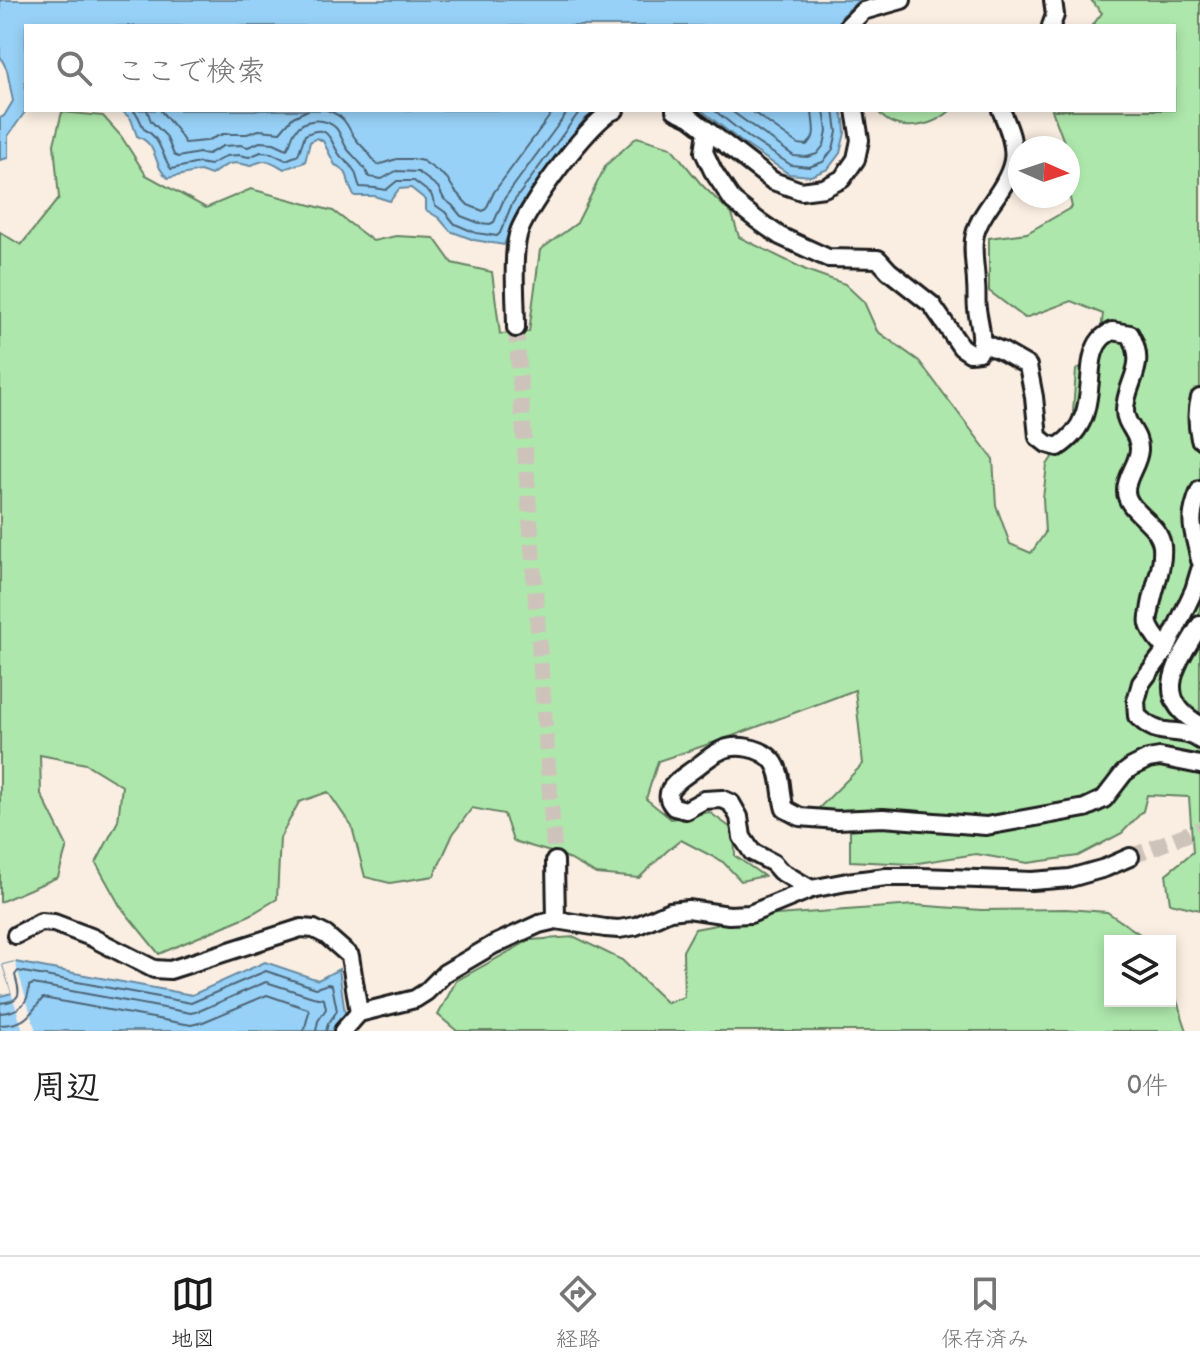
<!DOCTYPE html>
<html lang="ja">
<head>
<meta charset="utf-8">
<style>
	body { margin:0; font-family:"Balsamiq Sans","Klee One",sans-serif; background:#f2f2f2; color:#222 }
	.controls { position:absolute; right:24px; bottom:24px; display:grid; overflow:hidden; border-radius:0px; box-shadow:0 4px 12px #0003 }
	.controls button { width:72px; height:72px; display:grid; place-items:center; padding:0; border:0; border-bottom:2px solid #e0e0e0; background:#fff; color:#222; font:40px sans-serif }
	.compass { position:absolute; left:1008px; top:136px; width:72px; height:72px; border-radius:50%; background:#fff; box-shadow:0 4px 12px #0003; rotate:93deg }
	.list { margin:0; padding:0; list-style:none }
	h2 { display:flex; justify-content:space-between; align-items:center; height:104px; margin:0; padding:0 32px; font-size:34px }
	h2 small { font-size:26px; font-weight:400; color:#767676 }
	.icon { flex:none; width:44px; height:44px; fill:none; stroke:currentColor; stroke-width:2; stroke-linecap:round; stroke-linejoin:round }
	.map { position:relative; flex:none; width:1200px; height:1031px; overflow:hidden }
	.search { position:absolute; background:#fff; box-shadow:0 4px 12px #0003; left:24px; right:24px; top:24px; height:88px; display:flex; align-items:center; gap:20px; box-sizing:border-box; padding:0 28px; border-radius:0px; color:#767676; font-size:30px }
	.sheet { height:224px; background:#fff }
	nav { display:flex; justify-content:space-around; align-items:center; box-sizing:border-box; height:112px; border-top:2px solid #e0e0e0; background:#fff; font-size:22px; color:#767676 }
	nav a { display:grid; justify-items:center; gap:4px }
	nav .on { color:#1c1c1c }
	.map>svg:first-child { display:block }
</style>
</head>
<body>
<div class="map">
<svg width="1200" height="1031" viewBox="0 0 1200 1031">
	<rect width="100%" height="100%" fill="#faede2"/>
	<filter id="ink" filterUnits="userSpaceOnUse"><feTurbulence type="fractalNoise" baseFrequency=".0125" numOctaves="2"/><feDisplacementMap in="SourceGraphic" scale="16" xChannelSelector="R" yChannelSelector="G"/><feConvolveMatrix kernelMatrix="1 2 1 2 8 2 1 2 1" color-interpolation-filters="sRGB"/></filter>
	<g filter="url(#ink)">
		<g fill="#aee7ab" stroke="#658264" stroke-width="2">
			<polygon points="1091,0 1200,0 1200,910 1170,903 1166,874 1193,852 1189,797 1147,795 1143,811 1122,833 1078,856 1028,863 976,854 912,864 850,861 850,829 816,811 863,764 855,690 730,737 658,761 646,799 671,819 709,812 734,830 735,856 764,876 741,881 723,862 681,840 667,851 639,878 596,874 564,856 513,841 504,814 472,808 453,834 434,876 390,883 365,877 352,827 328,792 299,802 280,838 277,899 250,915 159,954 120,906 96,863 118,821 122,786 86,764 40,755 41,794 67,846 58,877 0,902 0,232 21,245 59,198 54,144 62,112 103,116 121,136 146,175 206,208 251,189 333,211 373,241 396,236 434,238 452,263 492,272 500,334 529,332 540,250 577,223 606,165 637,137 671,147 701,184 732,214 739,237 806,270 845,284 864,302 877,331 919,361 993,459 996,505 1010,544 1031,553 1045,533 1043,498 1047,465 1072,426 1076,370 1098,355 1103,314 1071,301 1025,318 989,291 989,238 1027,233 1072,207 1068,190 1068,148 1065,148 1064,142 1052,110 1174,110 1174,26 1092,26 1102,13"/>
			<path d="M877,110h74c-20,18 -57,25 -74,0z"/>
			<polygon points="915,905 981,910 1066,909 1107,912 1150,941 1110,941 1110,1001 1170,1001 1170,980 1187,1031 457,1031 438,1015 456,981 530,940 575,937 622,960 667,1003 684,997 683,951 695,929 763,916"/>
		</g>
		<g fill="#97d1f7" stroke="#66899f" stroke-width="2">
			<polygon points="0,0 859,0 842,16 837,26 26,26 25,112 8,136 8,158 0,160 0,118 4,116 13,101 7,70 0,56"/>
			<path d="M121,110h476l-13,10 -65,89 -15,36 -30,-5 -24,-9 -11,-13 -13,-8v-10l-15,-12 -12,1 -9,12 -16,-5h-19c-11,-12 -1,-23 -20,-31l-12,-24 -6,-3 -7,4 -5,20 -21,7c-15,-9 -18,-11 -34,-3 -19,-6 -24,-2 -39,9l-11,-4 -32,7c-16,-12 -8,-33 -31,-42l-6,-17z"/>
			<polygon points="701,110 841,110 844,120 845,133 840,153 828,169 811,176 789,174 743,143"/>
			<polygon points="15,962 192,995 265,962 318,980 339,969 345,1014 332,1031 0,1031 0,996 12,993 3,965"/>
		</g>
		<polygon fill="#faede2" points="15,962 36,1031 23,1031 3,965"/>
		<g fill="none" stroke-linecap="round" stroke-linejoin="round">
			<g stroke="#4d6474" stroke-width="2">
				<path d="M133,110l5,6 6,13c17,9 17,25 27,40l28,-6 11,2 16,-9 13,-1 10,2 12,-5 10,1 15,7 12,-5 7,-20c23,-12 24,3 34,19 4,6 10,9 14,15 4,5 4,12 7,18l15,1 11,2 11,-9h17l17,13 4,11 10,7 10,12 21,9 21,3 3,-3 12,-29 65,-89 7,-5"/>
				<path d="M147,110l4,11 15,15 8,19 4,2 21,-4 9,1 15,-8 17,-1 8,2 12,-5 14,1 13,6c4,-5 4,-12 8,-18 9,-13 30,-14 41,-3 6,7 7,17 13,23 8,9 15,14 20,26l13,2 14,-8 22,1 20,15 6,12 8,6 9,11 18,7 11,1 4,-2 10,-23 65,-89"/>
				<polyline points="160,110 176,129 185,143 206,141 223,134 247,134 259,130 280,132 293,117 308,110"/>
				<path d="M327,110c24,9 18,18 32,33 7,7 13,14 18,22l20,-6h16l10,2 24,17 8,13 13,14 15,6 3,-2 8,-17 60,-82"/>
				<polyline points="714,110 748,137 791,165 809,167 823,162 833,149 837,132 834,110"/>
				<polyline points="730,110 794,156 807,157 817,154 824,145 827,131 824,110"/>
				<path d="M750,110l48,34 8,1c13,-7 6,-22 6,-35"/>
				<path d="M0,1003c23,-2 20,-10 15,-28l3,-4 173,32 75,-32 50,17 12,-4 4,1 5,26 -9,13 -2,7"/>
				<path d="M0,1013c18,-1 29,-8 29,-27l4,-2 158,29 8,-2 67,-29 47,15 11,2 2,10 -8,12 -2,10"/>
				<path d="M0,1025c27,-1 28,-9 43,-27l148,27 12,-3 64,-27 41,14 1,3 -5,19"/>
			</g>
			<g stroke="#cec3ba" stroke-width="16" stroke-dasharray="16 8" stroke-linecap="butt">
				<polyline points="516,328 555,861"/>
				<polyline points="1130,857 1200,829"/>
			</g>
			<defs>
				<g id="minor">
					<polyline points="848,26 863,11 902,0"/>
					<polyline points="1051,26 1055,15 1053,0"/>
					<polyline points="675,110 690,117 773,181 801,191 824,188 842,179 856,159 860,140 855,110"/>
					<path d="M707,131l-3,21 9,19 20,30 24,19 23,16 48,22 50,1 11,12 43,34 29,42 9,6 9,-1c5,-16 0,-28 -2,-43 -1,-8 0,-17 -1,-25 0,-15 -5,-35 -1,-50 3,-12 10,-22 17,-32 27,-37 27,-51 9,-92"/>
					<path d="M516,328c0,-26 -4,-69 2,-93 6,-24 74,-118 97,-125"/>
					<path d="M982,343l20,8 26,15 6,31 4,40 9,7 11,3c31,-20 30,-46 33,-79 1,-11 3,-22 11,-30 3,-3 7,-5 10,-7l18,3c19,34 -5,47 -5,77 0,14 15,23 14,39 -1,15 -13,26 -13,41 0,20 33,31 36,55 2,23 -10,44 -12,66 -1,2 -2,11 -1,12 2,9 12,19 17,26"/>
					<path d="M1200,398c-4,14 -3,27 0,41"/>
					<path d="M1200,490c-13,31 -7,39 0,70"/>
					<path d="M1200,570l-6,20 -28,60 -25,33 -5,18 1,15c7,6 13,12 23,14 15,3 28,1 40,10"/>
					<path d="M1200,625c-21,36 -51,72 0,100"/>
					<polyline points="555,861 556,920"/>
					<path d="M811,889l-31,-18 -7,-8 -21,-11 -10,-15 -3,-20 -8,-14 -9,-4 -18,1 -18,10 -12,-3c-5,-6 -7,-10 -4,-17 5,-9 16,-15 24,-21 8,-6 17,-14 26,-18 15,-8 41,-4 53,10 10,12 7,33 12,48l15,8 37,3 46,-2 103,8 99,-18 19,-9 20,-26 8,-6 16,-8 12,-2 40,8"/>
					<polyline points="16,935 41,922 54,923 91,937 154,969 170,970 301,928 314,929 326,935 350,956 359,1013"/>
					<polyline points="343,1031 359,1013 415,999 426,992 445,973 493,945 539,924 556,920 605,928 619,929 636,926 670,911 688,909 729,915 750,914 811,889 847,882 886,877 921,877 1032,881 1070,878 1105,868 1130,857"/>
				</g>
			</defs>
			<use href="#minor" stroke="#1c1c1c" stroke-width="22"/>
			<use href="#minor" stroke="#fff" stroke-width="16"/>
		</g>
	</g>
</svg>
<div class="controls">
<button><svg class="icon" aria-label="layers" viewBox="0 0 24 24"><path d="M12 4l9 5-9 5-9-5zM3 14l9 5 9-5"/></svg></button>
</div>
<svg class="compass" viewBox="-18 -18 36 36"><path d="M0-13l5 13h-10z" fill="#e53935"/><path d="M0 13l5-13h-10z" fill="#767676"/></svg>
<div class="search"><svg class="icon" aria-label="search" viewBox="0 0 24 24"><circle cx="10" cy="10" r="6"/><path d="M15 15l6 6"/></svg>ここで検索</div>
</div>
<section class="sheet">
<h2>周辺<small>0件</small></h2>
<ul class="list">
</ul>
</section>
<nav>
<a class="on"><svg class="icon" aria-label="map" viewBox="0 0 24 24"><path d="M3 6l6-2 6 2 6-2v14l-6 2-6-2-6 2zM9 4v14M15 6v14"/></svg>地図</a>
<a><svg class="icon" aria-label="directions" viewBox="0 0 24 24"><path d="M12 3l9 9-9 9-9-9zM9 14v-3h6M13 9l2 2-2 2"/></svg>経路</a>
<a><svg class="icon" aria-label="saved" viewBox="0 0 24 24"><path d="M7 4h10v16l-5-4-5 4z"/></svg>保存済み</a>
</nav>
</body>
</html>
